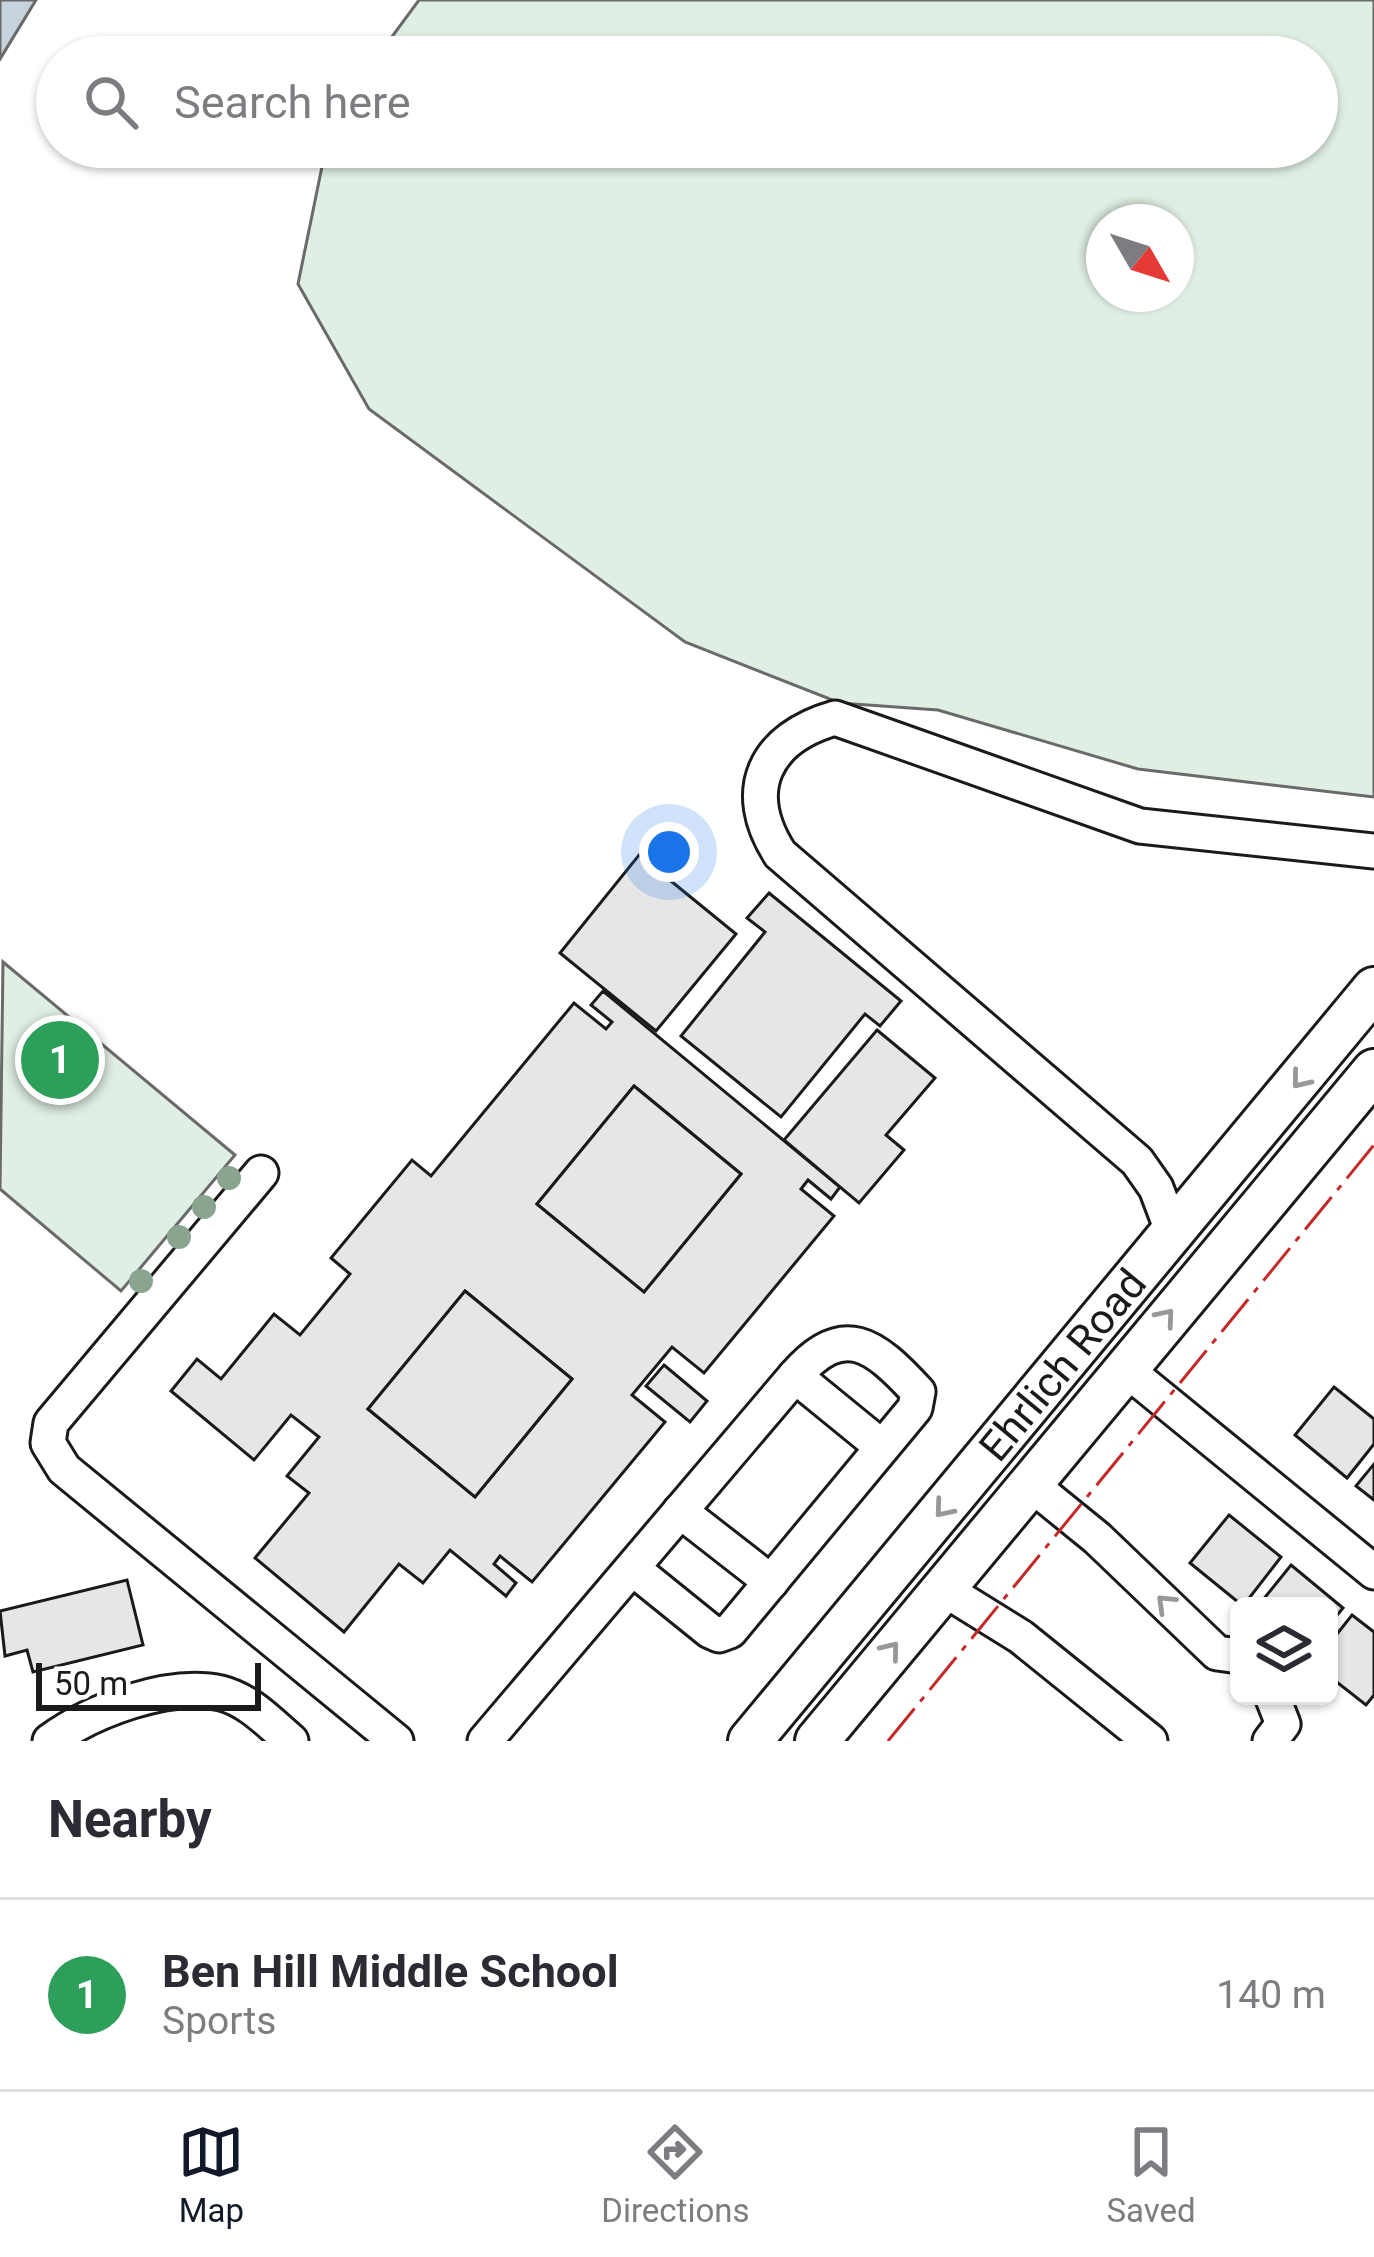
<!DOCTYPE html>
<html lang="en">
<head>
<meta charset="utf-8">
<style>
	body { margin:0; font-family:Roboto,sans-serif; background:#f7f7f7; color:#2b2b33 }
	.controls { position:absolute; right:36px; bottom:36px; display:grid; overflow:hidden; border-radius:18px; box-shadow:0 3px 9px #0004 }
	.controls button { width:108px; height:108px; display:grid; place-items:center; padding:0; border:0; border-bottom:3px solid #e1e1e2; background:#fff; color:#2b2b33; font:60px sans-serif }
	.compass { position:absolute; left:1086px; top:204px; width:108px; height:108px; border-radius:50%; background:#fff; box-shadow:0 3px 9px #0004; rotate:129deg }
	.scale { position:absolute; left:36px; bottom:30px; width:225px; box-sizing:border-box; padding-left:12px; border:6px solid #1a1a1a; border-top:0; font-size:33px; line-height:42px; white-space:nowrap; color:#1a1a1a; -webkit-text-stroke:9px #fff; paint-order:stroke }
	.you { position:absolute; left:669px; top:852px; width:42px; height:42px; margin:-30px; border:9px solid #fff; border-radius:50%; background:#1a73e8; box-shadow:0 0 0 18px #1a73e833 }
	.badge { display:grid; place-items:center; width:78px; height:78px; border-radius:50%; background:#111827; color:#fff; font-size:39px; font-weight:700 }
	.pin { position:absolute; translate:-50% -50%; border:6px solid #fff; box-shadow:0 3px 12px #0006 }
	.list { margin:0; padding:0; list-style:none }
	h2 { display:flex; justify-content:space-between; align-items:center; height:156px; margin:0; padding:0 48px; font-size:51px }
	h2 small { font-size:39px; font-weight:400; color:#7c7c81 }
	.list li { display:grid; grid-template-columns:78px 1fr auto; gap:36px; align-items:center; box-sizing:border-box; height:192px; padding:0 48px; border-top:3px solid #e1e1e2 }
	.list b { display:block; font-size:45px; white-space:nowrap }
	.list p { margin:0; font-size:39px; white-space:nowrap; color:#7c7c81 }
	.list em { font-size:39px; font-style:normal; color:#7c7c81 }
	.icon { flex:none; width:66px; height:66px; fill:none; stroke:currentColor; stroke-width:2; stroke-linecap:round; stroke-linejoin:round }
	.map { position:relative; flex:none; width:1374px; height:1741px; overflow:hidden }
	.search { position:absolute; background:#fff; box-shadow:0 3px 9px #0004; left:36px; right:36px; top:36px; height:132px; display:flex; align-items:center; gap:30px; box-sizing:border-box; padding:0 42px; border-radius:66px; color:#7c7c81; font-size:45px }
	.sheet { height:348px; background:#fff }
	nav { display:flex; justify-content:space-around; align-items:center; box-sizing:border-box; height:168px; border-top:3px solid #e1e1e2; background:#fff; font-size:33px; color:#7c7c81 }
	nav a { display:grid; justify-items:center; gap:6px }
	nav .on { color:#111827 }
	.map>svg:first-child { display:block }
</style>
</head>
<body>
<div class="map">
<svg width="1374" height="1741" viewBox="0 0 1374 1741">
	<rect width="100%" height="100%" fill="#fff"/>
	<g fill="#e0efe3" stroke="#6a6a6a" stroke-width="3" fill-rule="evenodd">
		<path d="M419,0h955v797l-236,-28 -200,-59 -98,-7 -155,-61 -316,-233 -71,-125 28,-137h991v-90h-940zM1104,222h72v72h-72z"/>
		<polygon points="3,962 235,1155 121,1291 0,1189"/>
	</g>
	<polygon fill="#c6d2dc" stroke="#6a6a6a" stroke-width="3" points="0,0 36,0 0,59"/>
	<g fill="#e6e6e6" stroke="#1a1a1a" stroke-width="3" fill-rule="evenodd">
		<polygon points="639,855 736,934 656,1031 560,953"/>
		<polygon points="769,893 901,1001 880,1026 865,1014 781,1117 681,1036 765,932 747,918"/>
		<path d="M603,991l237,196 -9,12 -23,-19 -7,9 33,27 -130,157 -32,-26 -40,48 33,27 -133,160 -32,-26 -6,8 22,19 -10,13 -56,-46 -27,33 -24,-19 -55,68 -89,-74 54,-65 -22,-17 32,-39 -28,-22 -37,45 -83,-69 26,-32 24,20 53,-65 26,21 50,-61 -19,-16 81,-98 19,16 143,-173 32,26 6,-7 -21,-17zM634,1086l107,88 -97,118 -107,-88zM465,1291l107,88 -97,118 -107,-88z"/>
		<polygon points="877,1030 935,1078 886,1135 904,1150 859,1203 784,1140"/>
		<polygon points="634,1086 741,1174 644,1292 537,1204"/>
		<polygon points="465,1291 572,1379 475,1497 368,1409"/>
		<polygon points="664,1365 707,1401 690,1422 646,1386"/>
		<polygon points="1334,1387 1374,1419 1374,1444 1347,1478 1295,1435"/>
		<polygon points="1374,1464 1374,1500 1356,1486"/>
		<polygon points="1229,1515 1281,1557 1243,1606 1190,1563"/>
		<polygon points="1291,1565 1343,1608 1329,1625 1329,1606 1258,1606"/>
		<polygon points="127,1580 143,1645 33,1672 27,1650 5,1656 0,1611"/>
		<polygon points="1352,1615 1374,1632 1374,1695 1366,1705 1329,1676 1329,1644"/>
	</g>
	<g fill="none" stroke-linecap="round" stroke-linejoin="round">
		<defs>
			<g id="minor">
				<polyline points="261,1173 51,1423 48,1443 64,1469 396,1741"/>
				<path d="M1173,1233l-17,-45 -19,-27 -357,-307c-41,-64 -15,-116 55,-136l305,108 234,25"/>
				<polyline points="1123,1367 1374,1572"/>
				<polyline points="795,1376 882,1447"/>
				<polyline points="1028,1482 1097,1538 1217,1653 1239,1656"/>
				<polyline points="680,1511 771,1582"/>
				<polyline points="942,1588 1021,1637 1150,1741"/>
				<path d="M50,1741c41,-30 119,-60 171,-48 28,7 49,30 70,48"/>
				<path d="M485,1741l310,-365c48,-56 79,-32 123,16l-3,16 -185,223 -11,4 -9,-4 -78,-63"/>
				<polyline points="1270,1741 1283,1724 1272,1696"/>
			</g>
			<g id="major">
				<path id="s1" d="M750,1741l624,-752"/>
				<polyline points="817,1741 1374,1071"/>
			</g>
		</defs>
		<use href="#minor" stroke="#1a1a1a" stroke-width="39"/>
		<use href="#major" stroke="#1a1a1a" stroke-width="48"/>
		<use href="#minor" stroke="#fff" stroke-width="33"/>
		<use href="#major" stroke="#fff" stroke-width="42"/>
		<polyline stroke="#c62828" stroke-width="3" stroke-dasharray="42 9 6 9" stroke-linecap="butt" points="888,1741 1374,1145"/>
	</g>
	<g fill="#8aa48f">
		<circle cx="229" cy="1178" r="12"/>
		<circle cx="204" cy="1207" r="12"/>
		<circle cx="179" cy="1237" r="12"/>
		<circle cx="141" cy="1281" r="12"/>
	</g>
	<defs><path id="oneway-chevron" d="M-2-3.5L2.5 0L-2 3.5" fill="none" stroke-width="1.6" stroke-linecap="round" stroke-linejoin="round" transform="scale(3)"/></defs>
	<g stroke="#989898">
		<use href="#oneway-chevron" transform="translate(1300 1080) rotate(129)"/>
		<use href="#oneway-chevron" transform="translate(1166 1317) rotate(-50)"/>
		<use href="#oneway-chevron" transform="translate(943 1509) rotate(130)"/>
		<use href="#oneway-chevron" transform="translate(1165 1603) rotate(-136)"/>
		<use href="#oneway-chevron" transform="translate(891 1650) rotate(-51)"/>
	</g>
	<g text-anchor="middle" stroke-width="9" stroke-linejoin="round" paint-order="stroke">
		<g font-size="42" fill="#1a1a1a" stroke="#fff">
			<text dy="15" stroke="none"><textPath href="#s1" startOffset="489">Ehrlich Road</textPath></text>
		</g>
	</g>
</svg>
<div class="controls">
<button><svg class="icon" aria-label="layers" viewBox="0 0 24 24"><path d="M12 4l9 5-9 5-9-5zM3 14l9 5 9-5"/></svg></button>
</div>
<svg class="compass" viewBox="-18 -18 36 36"><path d="M0-13l5 13h-10z" fill="#e53935"/><path d="M0 13l5-13h-10z" fill="#7c7c81"/></svg>
<div class="scale">50 m</div>
<div class="you"></div>
<div class="pin badge" style="left:60px;top:1060px;background:#2e9e5b">1</div>
<div class="search"><svg class="icon" aria-label="search" viewBox="0 0 24 24"><circle cx="10" cy="10" r="6"/><path d="M15 15l6 6"/></svg>Search here</div>
</div>
<section class="sheet">
<h2>Nearby<small></small></h2>
<ul class="list">
<li><span class="badge" style="background:#2e9e5b">1</span><div><b>Ben Hill Middle School</b><p>Sports</p></div><em>140 m</em></li>
</ul>
</section>
<nav>
<a class="on"><svg class="icon" aria-label="map" viewBox="0 0 24 24"><path d="M3 6l6-2 6 2 6-2v14l-6 2-6-2-6 2zM9 4v14M15 6v14"/></svg>Map</a>
<a><svg class="icon" aria-label="directions" viewBox="0 0 24 24"><path d="M12 3l9 9-9 9-9-9zM9 14v-3h6M13 9l2 2-2 2"/></svg>Directions</a>
<a><svg class="icon" aria-label="saved" viewBox="0 0 24 24"><path d="M7 4h10v16l-5-4-5 4z"/></svg>Saved</a>
</nav>
</body>
</html>
